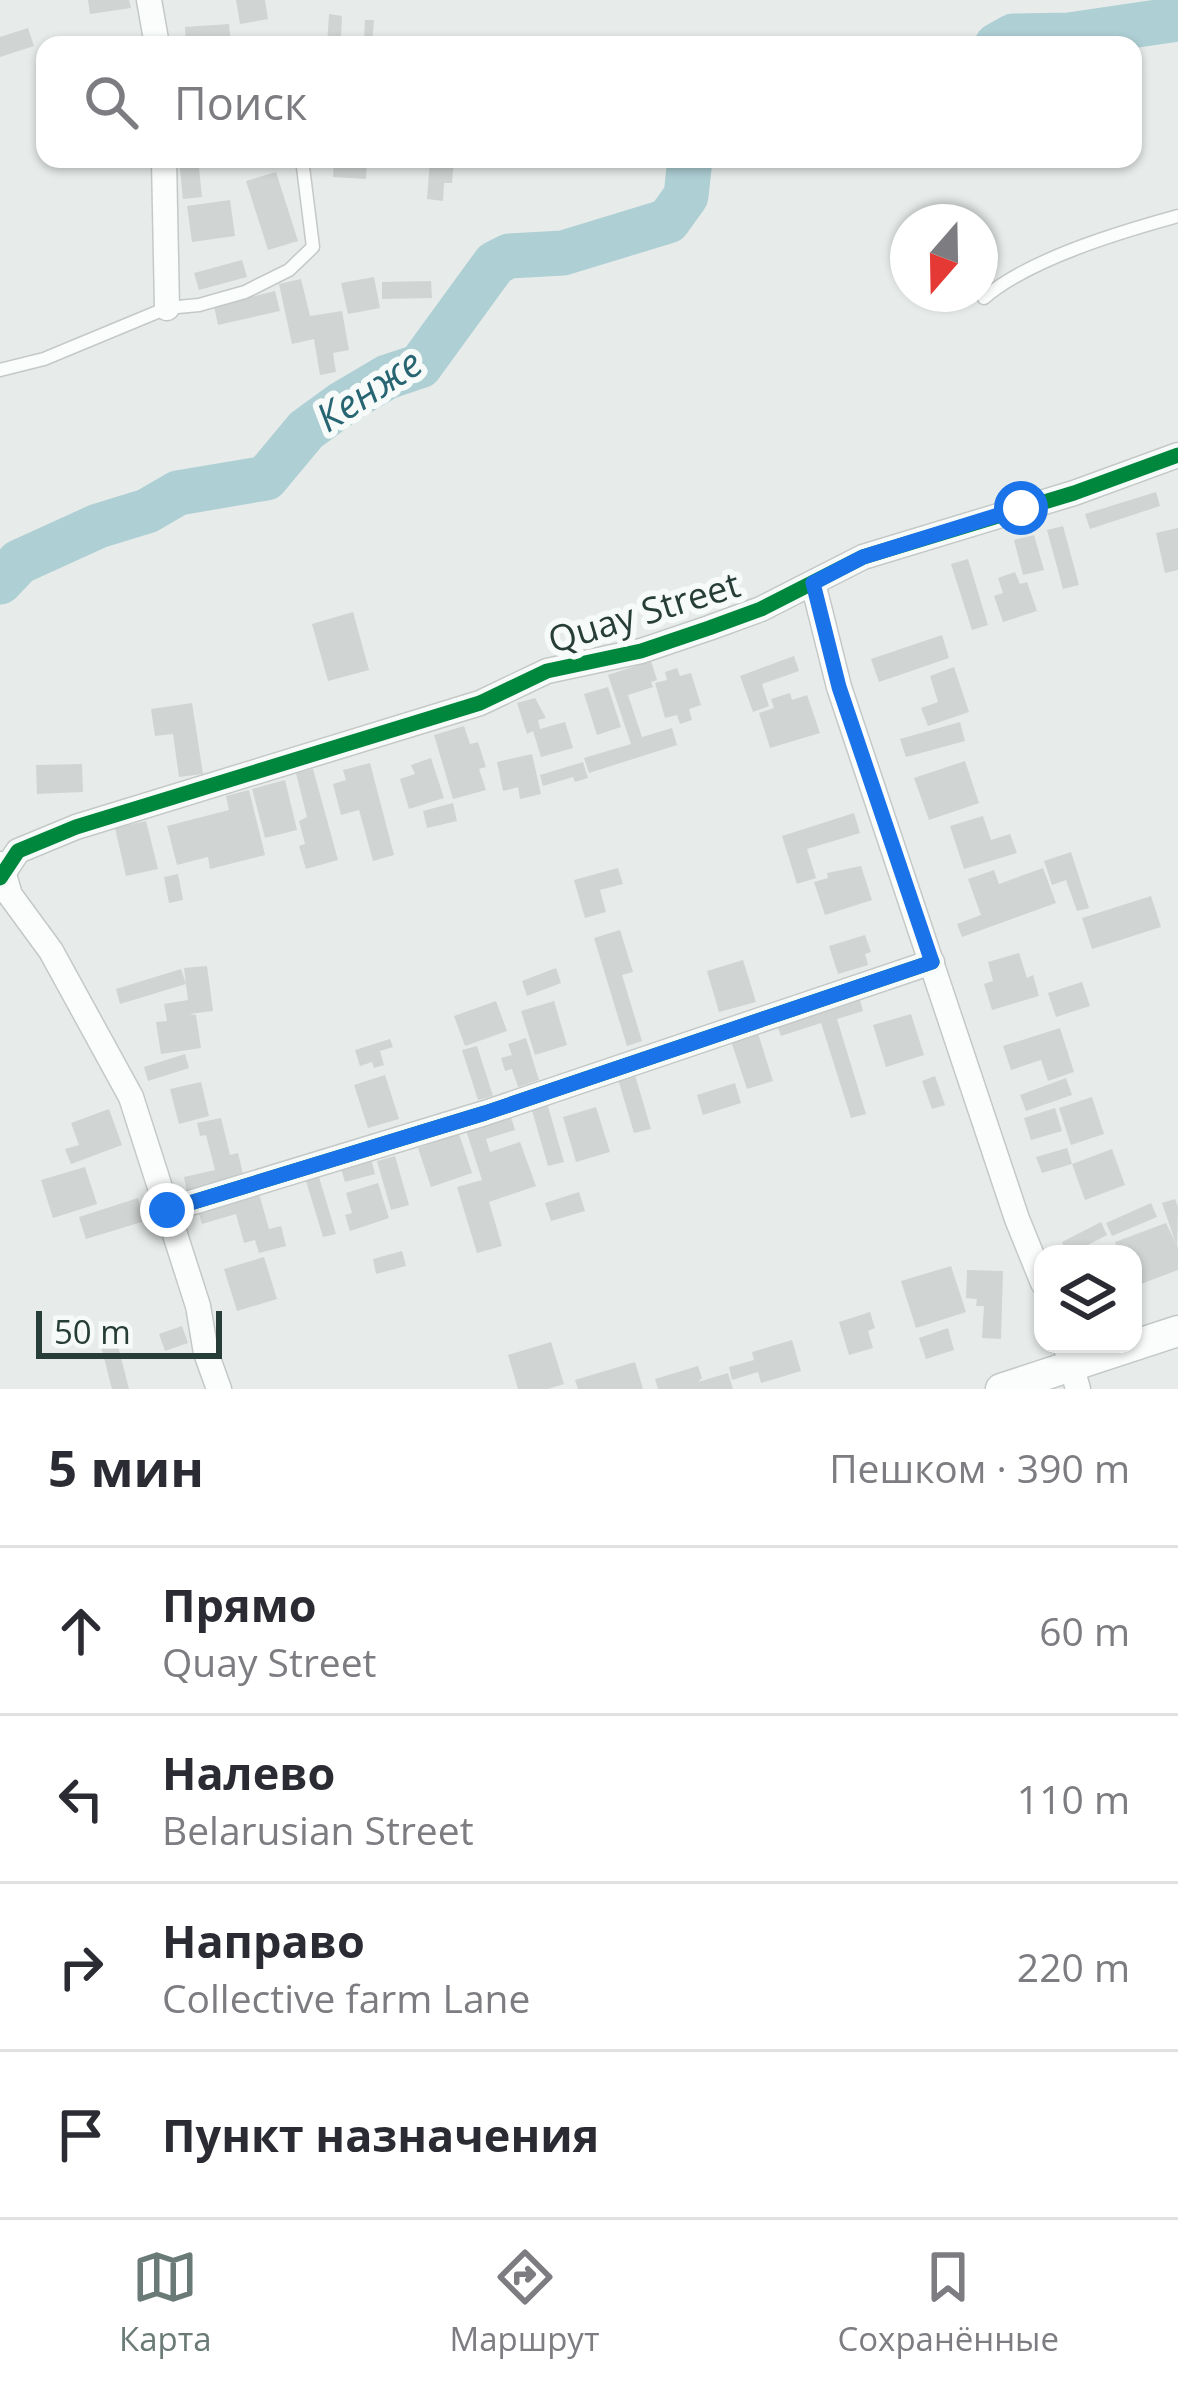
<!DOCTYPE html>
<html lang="ru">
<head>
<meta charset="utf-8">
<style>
	body { margin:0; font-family:"Open Sans",sans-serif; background:#f7f7f7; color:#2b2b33 }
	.controls { position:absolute; right:36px; bottom:36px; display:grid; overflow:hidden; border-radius:24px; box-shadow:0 3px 9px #0004 }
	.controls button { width:108px; height:108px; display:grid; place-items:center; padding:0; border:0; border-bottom:3px solid #e1e1e2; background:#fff; color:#2b2b33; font:60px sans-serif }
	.compass { position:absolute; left:890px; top:204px; width:108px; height:108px; border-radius:50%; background:#fff; box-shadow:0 3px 9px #0004; rotate:200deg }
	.scale { position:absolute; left:36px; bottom:30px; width:186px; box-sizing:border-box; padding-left:12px; border:6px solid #273d37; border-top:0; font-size:33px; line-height:42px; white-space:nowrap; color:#273d37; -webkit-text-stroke:9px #f6faf8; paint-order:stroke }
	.stop { position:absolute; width:36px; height:36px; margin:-27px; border:9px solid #1a73e8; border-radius:50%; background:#fff }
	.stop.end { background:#1a73e8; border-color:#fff; box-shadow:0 3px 12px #0008 }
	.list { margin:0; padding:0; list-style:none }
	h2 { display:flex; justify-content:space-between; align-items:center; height:156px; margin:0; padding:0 48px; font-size:51px }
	h2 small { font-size:39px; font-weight:400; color:#7c7c81 }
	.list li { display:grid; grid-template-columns:78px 1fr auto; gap:36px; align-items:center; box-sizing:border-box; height:168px; padding:0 48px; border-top:3px solid #e1e1e2 }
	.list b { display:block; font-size:45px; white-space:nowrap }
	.list p { margin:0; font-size:39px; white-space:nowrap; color:#7c7c81 }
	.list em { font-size:39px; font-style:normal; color:#7c7c81 }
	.icon { flex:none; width:66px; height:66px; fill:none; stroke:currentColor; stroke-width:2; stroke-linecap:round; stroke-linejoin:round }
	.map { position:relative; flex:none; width:1178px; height:1389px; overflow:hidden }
	.search { position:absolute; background:#fff; box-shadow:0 3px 9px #0004; left:36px; right:36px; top:36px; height:132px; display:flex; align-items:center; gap:30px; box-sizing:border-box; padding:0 42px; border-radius:24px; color:#7c7c81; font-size:45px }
	.sheet { height:828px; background:#fff }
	nav { display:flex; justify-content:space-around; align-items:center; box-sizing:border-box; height:168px; border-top:3px solid #e1e1e2; background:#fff; font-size:33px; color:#7c7c81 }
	nav a { display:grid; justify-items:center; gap:6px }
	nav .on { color:#6a7a76 }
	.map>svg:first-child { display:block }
</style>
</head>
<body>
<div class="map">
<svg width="1178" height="1389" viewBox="0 0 1178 1389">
	<rect width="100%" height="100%" fill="#e7ecea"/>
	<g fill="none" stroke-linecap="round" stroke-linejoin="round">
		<g stroke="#aecfd4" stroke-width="45">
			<polyline points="997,45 1013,36 1069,35 1178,19"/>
			<polyline points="0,582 19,562 98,526 147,511 178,493 266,478 306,430 343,403 387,377 420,366 495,263 509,256 563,253 668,221 686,196 690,159"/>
		</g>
	</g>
	<g fill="#d0d4d3">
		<polygon points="88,0 129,0 131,8 90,14"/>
		<polygon points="236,0 265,0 268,19 240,24"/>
		<polygon points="329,14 342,16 341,37 364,38 365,20 374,20 372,45 327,45"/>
		<polygon points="229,24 231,45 186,45 185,27"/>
		<polygon points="28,28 34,46 0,57 0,37"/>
		<polygon points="179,159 198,159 202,197 183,199"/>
		<polygon points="334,159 367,159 366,179 333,177"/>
		<polygon points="430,159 454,159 452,183 444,183 443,201 427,199"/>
		<polygon points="276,172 298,241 268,250 246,181"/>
		<polygon points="230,200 235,236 192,242 187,206"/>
		<polygon points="242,260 247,277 199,290 194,273"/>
		<polygon points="374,277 380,308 348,314 341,283"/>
		<polygon points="301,279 310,316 342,311 349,350 333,353 336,372 320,375 314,339 292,344 279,284"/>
		<polygon points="431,281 432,298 382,299 382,282"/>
		<polygon points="275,291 280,311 218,325 214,306"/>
		<polygon points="1156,492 1160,506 1090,529 1085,514"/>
		<polygon points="1063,526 1079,585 1063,589 1047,530"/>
		<polygon points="1178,528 1178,570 1165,573 1156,533"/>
		<polygon points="1034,535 1044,570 1023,575 1014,540"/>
		<polygon points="968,559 988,625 972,630 951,564"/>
		<polygon points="1015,572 1020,584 1027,582 1037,611 1003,622 994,596 1003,593 998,578"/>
		<polygon points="353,612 369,670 328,681 312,624"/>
		<polygon points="942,635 949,658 879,682 871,659"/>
		<polygon points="794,656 799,671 762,684 769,706 753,712 740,676"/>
		<polygon points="651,661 657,680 651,682 653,687 628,695 642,737 672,728 677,745 589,773 584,758 631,744 608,675"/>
		<polygon points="954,667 969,712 928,726 921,708 938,702 930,676"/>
		<polygon points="677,668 680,676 691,673 701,705 689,709 692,720 680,724 677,715 665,718 655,683 667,680 665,672"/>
		<polygon points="608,687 621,727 597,735 584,694"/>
		<polygon points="790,693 792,700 807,695 820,733 770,748 759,713 774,708 771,699"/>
		<polygon points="535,698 546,718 538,720 540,729 565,722 573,748 541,757 533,731 527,734 517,703"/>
		<polygon points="192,703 203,774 179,777 173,734 155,736 151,709"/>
		<polygon points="960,722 965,741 906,757 900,739"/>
		<polygon points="464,726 470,744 478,742 486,767 479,769 486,790 453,799 434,735"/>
		<polygon points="532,754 541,794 520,799 518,787 503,791 497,762"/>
		<polygon points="431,758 444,798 409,809 400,779 415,774 411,765"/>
		<polygon points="965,761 979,803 929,820 914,778"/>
		<polygon points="583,762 588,778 575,782 573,777 543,786 540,775"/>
		<polygon points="370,763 394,855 373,861 359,810 341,815 333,784 346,780 343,770"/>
		<polygon points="82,764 83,792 37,794 36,765"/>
		<polygon points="313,769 338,860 306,869 299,846 305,844 299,821 307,817 296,773"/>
		<polygon points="285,780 297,830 265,838 252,789"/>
		<polygon points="249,790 265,855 210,869 208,857 177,865 167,826 229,810 226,796"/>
		<polygon points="453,803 457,821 427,828 423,811"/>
		<polygon points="854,813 860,833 807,849 816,878 797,884 782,836"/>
		<polygon points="983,816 991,840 1010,834 1017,853 964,869 950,826"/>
		<polygon points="146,821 158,869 126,876 115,828"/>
		<polygon points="1071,852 1089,908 1077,911 1066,880 1052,885 1044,861"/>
		<polygon points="861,866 872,900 825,915 814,882 828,878 827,873"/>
		<polygon points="618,868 623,884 600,890 606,912 585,918 574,880"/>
		<polygon points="1043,868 1056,903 962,937 957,924 981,915 968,879 994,870 999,884"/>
		<polygon points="178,874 183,900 169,903 164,877"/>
		<polygon points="1151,896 1161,927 1092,949 1082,918"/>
		<polygon points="620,930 633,972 622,975 642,1041 627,1046 594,938"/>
		<polygon points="865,935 871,952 865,954 868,965 838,974 829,946"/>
		<polygon points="1019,953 1027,978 1033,975 1039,996 992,1010 984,984 993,981 988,962"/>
		<polygon points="743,960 756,1002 719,1012 707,971"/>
		<polygon points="207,966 213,1011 189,1014 196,1015 201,1048 161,1054 156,1022 167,1021 164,1004 188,1000 184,968"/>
		<polygon points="556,968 561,983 527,996 522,981"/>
		<polygon points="181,969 186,984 120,1004 116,989"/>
		<polygon points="1082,982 1090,1006 1056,1017 1048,993"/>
		<polygon points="859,996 863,1011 837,1019 866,1114 851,1118 821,1023 781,1036 776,1022"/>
		<polygon points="496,1001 507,1031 465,1046 454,1016"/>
		<polygon points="554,1001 567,1045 535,1055 521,1011"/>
		<polygon points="911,1014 924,1055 886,1067 873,1025"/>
		<polygon points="1060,1028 1074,1072 1048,1081 1041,1060 1011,1070 1003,1046"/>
		<polygon points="757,1030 773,1081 747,1089 730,1038"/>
		<polygon points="526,1038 539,1080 518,1087 512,1069 505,1071 501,1058 512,1055 508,1044"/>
		<polygon points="390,1039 393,1047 380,1051 384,1065 374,1068 372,1062 360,1066 355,1050"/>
		<polygon points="477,1046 493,1096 478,1100 462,1050"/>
		<polygon points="185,1054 189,1068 148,1081 144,1067"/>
		<polygon points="385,1075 399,1119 368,1128 354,1085"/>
		<polygon points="635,1075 651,1129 634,1133 618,1079"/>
		<polygon points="935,1076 945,1105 932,1109 922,1081"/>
		<polygon points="1066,1078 1072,1095 1026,1111 1020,1095"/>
		<polygon points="201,1082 209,1116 179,1124 170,1089"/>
		<polygon points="735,1083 741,1103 703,1115 697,1095"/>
		<polygon points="1092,1097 1104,1134 1071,1145 1059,1108"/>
		<polygon points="547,1103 564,1162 548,1166 531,1107"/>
		<polygon points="596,1107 610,1152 576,1162 563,1117"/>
		<polygon points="1055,1108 1062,1131 1031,1140 1024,1118"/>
		<polygon points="109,1109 122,1145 71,1164 65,1149 79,1145 71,1123"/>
		<polygon points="510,1114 515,1130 486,1139 490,1152 520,1142 536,1186 489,1202 502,1246 477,1253 457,1187 482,1180 465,1127"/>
		<polygon points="221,1118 230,1155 238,1153 244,1178 187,1192 184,1177 215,1170 206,1135 200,1136 197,1123"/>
		<polygon points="459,1134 472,1173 431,1187 418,1148"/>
		<polygon points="1067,1148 1072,1164 1042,1173 1036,1157"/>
		<polygon points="1112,1149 1125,1185 1085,1200 1072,1164"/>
		<polygon points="395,1156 409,1205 391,1210 377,1161"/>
		<polygon points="371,1158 375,1174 345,1182 340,1166"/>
		<polygon points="85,1167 97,1204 53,1218 41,1180"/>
		<polygon points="319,1177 336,1234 323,1237 306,1181"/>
		<polygon points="378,1183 389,1218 350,1231 345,1215 352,1213 346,1193"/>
		<polygon points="258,1190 269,1229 281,1226 286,1246 259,1253 255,1240 244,1243 236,1214 202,1224 197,1207"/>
		<polygon points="579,1192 585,1211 551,1221 545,1203"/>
		<polygon points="138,1198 145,1221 86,1239 79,1217"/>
		<polygon points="1175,1199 1178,1207 1177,1247 1162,1203"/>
		<polygon points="1151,1203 1157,1217 1112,1236 1106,1223"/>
		<polygon points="1101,1222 1107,1235 1082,1248 1085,1254 1068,1254 1062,1242"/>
		<polygon points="1166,1223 1178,1248 1178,1270 1133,1287 1133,1254 1119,1254 1115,1242"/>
		<polygon points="402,1251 406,1266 376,1274 373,1259"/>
		<polygon points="264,1257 277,1299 237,1311 224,1269"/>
		<polygon points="951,1266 966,1312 916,1328 901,1281"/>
		<polygon points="967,1270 1003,1271 1001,1339 982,1338 984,1306 976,1306 977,1299 966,1298"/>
		<polygon points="870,1312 875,1328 868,1331 873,1348 849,1355 839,1322"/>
		<polygon points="182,1326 188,1343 165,1351 159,1334"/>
		<polygon points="948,1328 954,1350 926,1359 919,1338"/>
		<polygon points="792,1340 801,1371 761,1383 758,1372 732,1380 729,1367 754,1360 752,1352"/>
		<polygon points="117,1342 129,1389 112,1389 101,1346"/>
		<polygon points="551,1342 564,1384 548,1389 518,1389 508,1355"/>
		<polygon points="635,1362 643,1389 578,1389 575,1380"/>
		<polygon points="698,1366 702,1378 698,1382 728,1373 733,1389 658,1389 655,1379"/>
	</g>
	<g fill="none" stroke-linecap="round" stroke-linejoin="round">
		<defs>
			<g id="service">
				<path d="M984,298c45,-39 136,-66 194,-82"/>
				<polyline points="0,370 44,359 167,308 199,305 245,292 289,270 313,247 302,159"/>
			</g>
			<g id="minor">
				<polyline points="149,0 157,45"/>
				<polyline points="164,159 167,308"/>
				<polyline points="813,583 839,687 1017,1219 1043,1283"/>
				<polyline points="1,864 10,895 51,951 131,1097 198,1306 206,1353 219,1389"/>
				<polyline points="0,878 18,851 76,827 480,703 547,671 641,651 709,628 761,609 863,557 1074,493 1178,455"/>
				<polyline points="167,1210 485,1113 932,962"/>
				<polyline points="1065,1344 1078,1389"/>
			</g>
			<polyline id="tertiary" points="1001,1389 1178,1331"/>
		</defs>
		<use href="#service" stroke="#c4c9c7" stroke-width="15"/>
		<use href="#minor" stroke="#c4c9c7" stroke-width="27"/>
		<use href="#tertiary" stroke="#c4c9c7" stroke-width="33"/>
		<use href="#service" stroke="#fbfcfc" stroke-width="12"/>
		<use href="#minor" stroke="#fbfcfc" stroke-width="24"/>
		<use href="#tertiary" stroke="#fbfcfc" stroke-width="30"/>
		<defs>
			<g id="cycleway">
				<polyline points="0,878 18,851 76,827 480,703 547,671 641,651 709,628 761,609 863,557 1074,493 1178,455"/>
				<polyline points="167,1210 485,1113 932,962"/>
			</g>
		</defs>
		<use href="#cycleway" stroke="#f6faf8" stroke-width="22"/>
		<use href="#cycleway" stroke="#00873e" stroke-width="15"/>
	</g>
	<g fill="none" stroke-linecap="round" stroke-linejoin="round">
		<polyline stroke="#1a73e8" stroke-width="15" points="167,1210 485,1113 932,962 839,687 813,583 863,557 1021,508"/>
	</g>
	<g text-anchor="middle" stroke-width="12" stroke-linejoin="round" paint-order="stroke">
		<g font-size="36" fill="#273d37" stroke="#f6faf8">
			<text transform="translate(644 612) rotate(-17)" y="13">Quay Street</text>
		</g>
		<g font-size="39" font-style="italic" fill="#286572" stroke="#f6faf8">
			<text transform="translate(369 390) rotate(-33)" y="14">Кенже</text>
		</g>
	</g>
</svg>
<div class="controls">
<button><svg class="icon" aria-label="layers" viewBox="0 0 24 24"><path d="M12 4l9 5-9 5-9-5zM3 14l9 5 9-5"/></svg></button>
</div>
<svg class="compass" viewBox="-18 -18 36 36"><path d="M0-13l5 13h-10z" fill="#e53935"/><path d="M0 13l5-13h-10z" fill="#7c7c81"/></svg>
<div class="scale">50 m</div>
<div class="stop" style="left:1021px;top:508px"></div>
<div class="stop end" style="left:167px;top:1210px"></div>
<div class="search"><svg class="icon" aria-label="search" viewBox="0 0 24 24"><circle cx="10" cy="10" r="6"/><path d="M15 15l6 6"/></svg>Поиск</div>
</div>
<section class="sheet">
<h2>5 мин<small>Пешком · 390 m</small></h2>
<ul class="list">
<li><svg class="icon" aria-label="ahead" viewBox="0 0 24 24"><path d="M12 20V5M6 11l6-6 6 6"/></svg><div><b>Прямо</b><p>Quay Street</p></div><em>60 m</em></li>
<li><svg class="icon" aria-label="left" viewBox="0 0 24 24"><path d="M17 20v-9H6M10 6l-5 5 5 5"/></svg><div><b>Налево</b><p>Belarusian Street</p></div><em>110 m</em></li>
<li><svg class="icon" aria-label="right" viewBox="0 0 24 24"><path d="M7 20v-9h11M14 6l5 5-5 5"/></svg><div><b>Направо</b><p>Collective farm Lane</p></div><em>220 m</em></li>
<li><svg class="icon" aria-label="arrive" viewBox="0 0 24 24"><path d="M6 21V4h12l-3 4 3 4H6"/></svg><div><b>Пункт назначения</b></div></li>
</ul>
</section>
<nav>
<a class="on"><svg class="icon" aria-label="map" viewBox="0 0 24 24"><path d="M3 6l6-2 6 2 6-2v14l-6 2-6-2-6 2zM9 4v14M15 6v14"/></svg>Карта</a>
<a><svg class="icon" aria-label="directions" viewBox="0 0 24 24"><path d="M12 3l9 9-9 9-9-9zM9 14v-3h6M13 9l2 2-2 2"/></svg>Маршрут</a>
<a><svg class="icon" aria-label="saved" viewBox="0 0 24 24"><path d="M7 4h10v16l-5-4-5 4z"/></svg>Сохранённые</a>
</nav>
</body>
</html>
